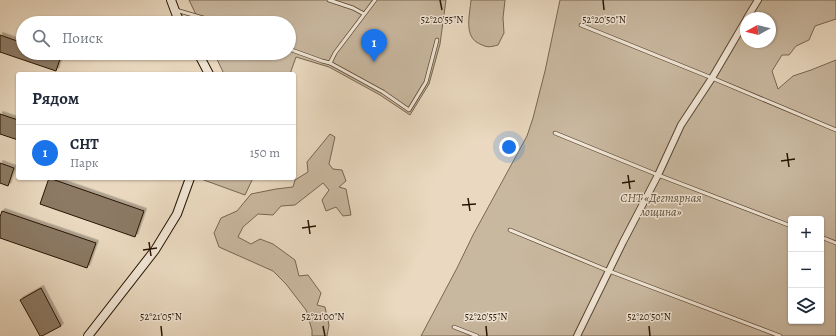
<!DOCTYPE html>
<html lang="ru">
<head>
<meta charset="utf-8">
<style>
	body { margin:0; font-family:Alegreya,serif; background:#f6f6f7; color:#1f2937 }
	.controls { position:absolute; right:12px; bottom:12px; display:grid; overflow:hidden; border-radius:4px; box-shadow:0 1px 3px #0004 }
	.controls button { width:36px; height:36px; display:grid; place-items:center; padding:0; border:0; border-bottom:1px solid #e0e1e3; background:#fff; color:#1f2937; font:20px sans-serif }
	.compass { position:absolute; left:740px; top:12px; width:36px; height:36px; border-radius:50%; background:#fff; box-shadow:0 1px 3px #0004; rotate:262deg }
	.you { position:absolute; left:509px; top:147px; width:14px; height:14px; margin:-10px; border:3px solid #fff; border-radius:50%; background:#1a73e8; box-shadow:0 0 0 6px #1a73e833 }
	.badge { display:grid; place-items:center; width:26px; height:26px; border-radius:50%; background:#1a73e8; color:#fff; font-size:13px; font-weight:700 }
	.pin { position:absolute; translate:-50% -33px; filter:drop-shadow(0 1px 2px #0008) }
	.pin::after { content:''; position:absolute; top:21px; width:14px; height:12px; background:inherit; clip-path:polygon(0 0,100% 0,50% 100%) }
	.list { margin:0; padding:0; list-style:none }
	h2 { display:flex; justify-content:space-between; align-items:center; height:52px; margin:0; padding:0 16px; font-size:17px }
	h2 small { font-size:13px; font-weight:400; color:#747a83 }
	.list li { display:grid; grid-template-columns:26px 1fr auto; gap:12px; align-items:center; box-sizing:border-box; height:56px; padding:0 16px; border-top:1px solid #e0e1e3 }
	.list b { display:block; font-size:15px; white-space:nowrap }
	.list p { margin:0; font-size:13px; white-space:nowrap; color:#747a83 }
	.list em { font-size:13px; font-style:normal; color:#747a83 }
	.icon { flex:none; width:22px; height:22px; fill:none; stroke:currentColor; stroke-width:2; stroke-linecap:round; stroke-linejoin:round }
	.map { position:relative; flex:none; width:836px; height:336px; overflow:hidden }
	.search { position:absolute; background:#fff; box-shadow:0 1px 3px #0004; left:16px; top:16px; width:280px; height:44px; display:flex; align-items:center; gap:10px; box-sizing:border-box; padding:0 14px; border-radius:22px; color:#747a83; font-size:15px }
	.panel { position:absolute; background:#fff; box-shadow:0 1px 3px #0004; left:16px; top:72px; width:280px; height:108px; border-radius:4px }
	.map>svg:first-child { display:block }
</style>
</head>
<body>
<div class="map">
<svg width="836" height="336" viewBox="0 0 836 336">
	<defs>
		<filter id="shadow"><feDropShadow dx="2.5" dy="-2.5" stdDeviation="0" flood-color="#0004"/></filter>
	</defs>
	<rect width="100%" height="100%" fill="#ead9c0"/>
	<filter id="stains"><feTurbulence type="fractalNoise" baseFrequency=".005" numOctaves="4"/><feColorMatrix values="0 0 0 0 .2 0 0 0 0 .09 0 0 0 0 .02 0 0 0 .5 -.17"/></filter>
	<radialGradient id="worn" r=".72"><stop offset=".6" stop-color="#630" stop-opacity="0"/><stop offset="1" stop-color="#630" stop-opacity=".3"/></radialGradient>
	<g fill="#c9b8a0" stroke="#786651" fill-rule="evenodd">
		<polygon points="189,0 446,0 440,44 429,84 410,115 380,95 329,67 296,57 290,74 224,74 214,53 289,53 289,23 200,23"/>
		<path d="M471,0h34l-2,18 1,15 -6,12c-8,2 -10,3 -18,-1 -17,-7 -10,-30 -9,-44z"/>
		<path d="M560,0h276v19l-21,7 -6,14 -13,6 -7,9h-7l-10,16 6,18 15,-13 18,-6 25,-10v276h-415l36,-68 16,-33 54,-99 6,-18 12,-47zM746,18h24v24h-24zM791,219h30v102h-30z"/>
		<polygon points="330,134 335,137 329,164 333,169 342,170 346,181 339,187 346,189 351,215 343,216 336,207 326,211 322,200 329,190 323,183 295,205 281,206 273,215 258,214 243,227 238,237 251,244 260,239 273,244 295,260 299,276 308,275 321,293 317,305 325,307 329,325 327,336 312,336 312,330 306,310 286,284 273,271 219,247 214,233 221,218 237,211 251,194 276,189 293,187 295,180 308,172 307,162"/>
		<polygon points="202,178 253,178 245,195 201,179"/>
	</g>
	<g fill="#8c7a65" stroke="#271402" filter="url(#shadow)">
		<polygon points="0,35 23,43 23,53 52,53 61,56 56,71 0,52"/>
		<polygon points="0,114 18,120 18,140 0,134"/>
		<polygon points="0,163 14,168 8,186 0,183"/>
		<polygon points="49,178 144,211 135,237 40,204"/>
		<polygon points="2,211 96,243 87,268 0,238 0,217"/>
		<polygon points="41,288 61,326 42,336 40,336 20,300"/>
	</g>
	<g fill="none" stroke-linecap="round" stroke-linejoin="round">
		<defs>
			<g id="lane">
				<polyline points="329,0 353,8 364,14"/>
				<polyline points="176,10 220,23"/>
				<polyline points="581,25 712,78 836,130"/>
				<polyline points="289,49 322,61 330,63 383,92 409,110 426,82 437,40"/>
				<polyline points="330,63 335,53 375,0"/>
				<polyline points="555,133 658,175 791,226"/>
				<polyline points="510,230 609,271 780,336"/>
				<polyline points="821,237 836,243"/>
				<polyline points="454,327 477,336"/>
			</g>
			<g id="street">
				<polyline points="747,18 758,0"/>
				<polyline points="577,336 623,242 658,175 681,125 712,78 746,20"/>
			</g>
			<g id="secondary">
				<polyline points="171,0 177,16 181,23"/>
				<polyline points="198,53 209,74"/>
				<polyline points="88,336 155,250 177,214 190,178"/>
			</g>
		</defs>
		<use href="#lane" stroke="#584532" stroke-width="4.5"/>
		<use href="#street" stroke="#584532" stroke-width="8"/>
		<use href="#secondary" stroke="#271402" stroke-width="10"/>
		<use href="#lane" stroke="#f1e6d6" stroke-width="3"/>
		<use href="#street" stroke="#f1e6d6" stroke-width="6"/>
		<use href="#secondary" stroke="#f1e6d6" stroke-width="8"/>
	</g>
	<path fill="none" stroke="#271402" stroke-width="1.5" d="M440,0l2,10M603,0l1,10M787,153l2,14M781,161l14,-2M628,175l2,14M622,183l13,-2M468,198l2,13M462,205l14,-1M308,220l2,14M302,228l14,-2M149,242l2,14M143,250l14,-2M161,326l1,10M323,326l2,10M486,326l1,10M649,326l1,10"/>
	<g text-anchor="middle" stroke-width="3" stroke-linejoin="round" paint-order="stroke">
		<g font-size="12" font-style="italic" fill="#604d39" stroke="#f1e6d6">
			<text x="661" y="202">СНТ «Дегтярная<tspan x="661" dy="14">лощина»</tspan></text>
		</g>
	</g>
	<g font-size="10" text-anchor="middle" fill="#271402" stroke="#f1e6d6" stroke-width="3" stroke-linejoin="round" paint-order="stroke">
		<text x="442" y="23">52°20'55"N</text>
		<text x="604" y="23">52°20'50"N</text>
		<text x="161" y="320">52°21'05"N</text>
		<text x="323" y="320">52°21'00"N</text>
		<text x="486" y="320">52°20'55"N</text>
		<text x="649" y="320">52°20'50"N</text>
	</g>
	<rect width="100%" height="100%" filter="url(#stains)"/>
	<rect width="100%" height="100%" fill="url(#worn)"/>
</svg>
<div class="controls">
<button>+</button>
<button>−</button>
<button><svg class="icon" aria-label="layers" viewBox="0 0 24 24"><path d="M12 4l9 5-9 5-9-5zM3 14l9 5 9-5"/></svg></button>
</div>
<svg class="compass" viewBox="-18 -18 36 36"><path d="M0-13l5 13h-10z" fill="#e53935"/><path d="M0 13l5-13h-10z" fill="#747a83"/></svg>
<div class="you"></div>
<div class="pin badge" style="left:374px;top:62px">1</div>
<div class="search"><svg class="icon" aria-label="search" viewBox="0 0 24 24"><circle cx="10" cy="10" r="6"/><path d="M15 15l6 6"/></svg>Поиск</div>
<section class="panel">
<h2>Рядом<small></small></h2>
<ul class="list">
<li><span class="badge">1</span><div><b>СНТ</b><p>Парк</p></div><em>150 m</em></li>
</ul>
</section>
</div>
</body>
</html>
